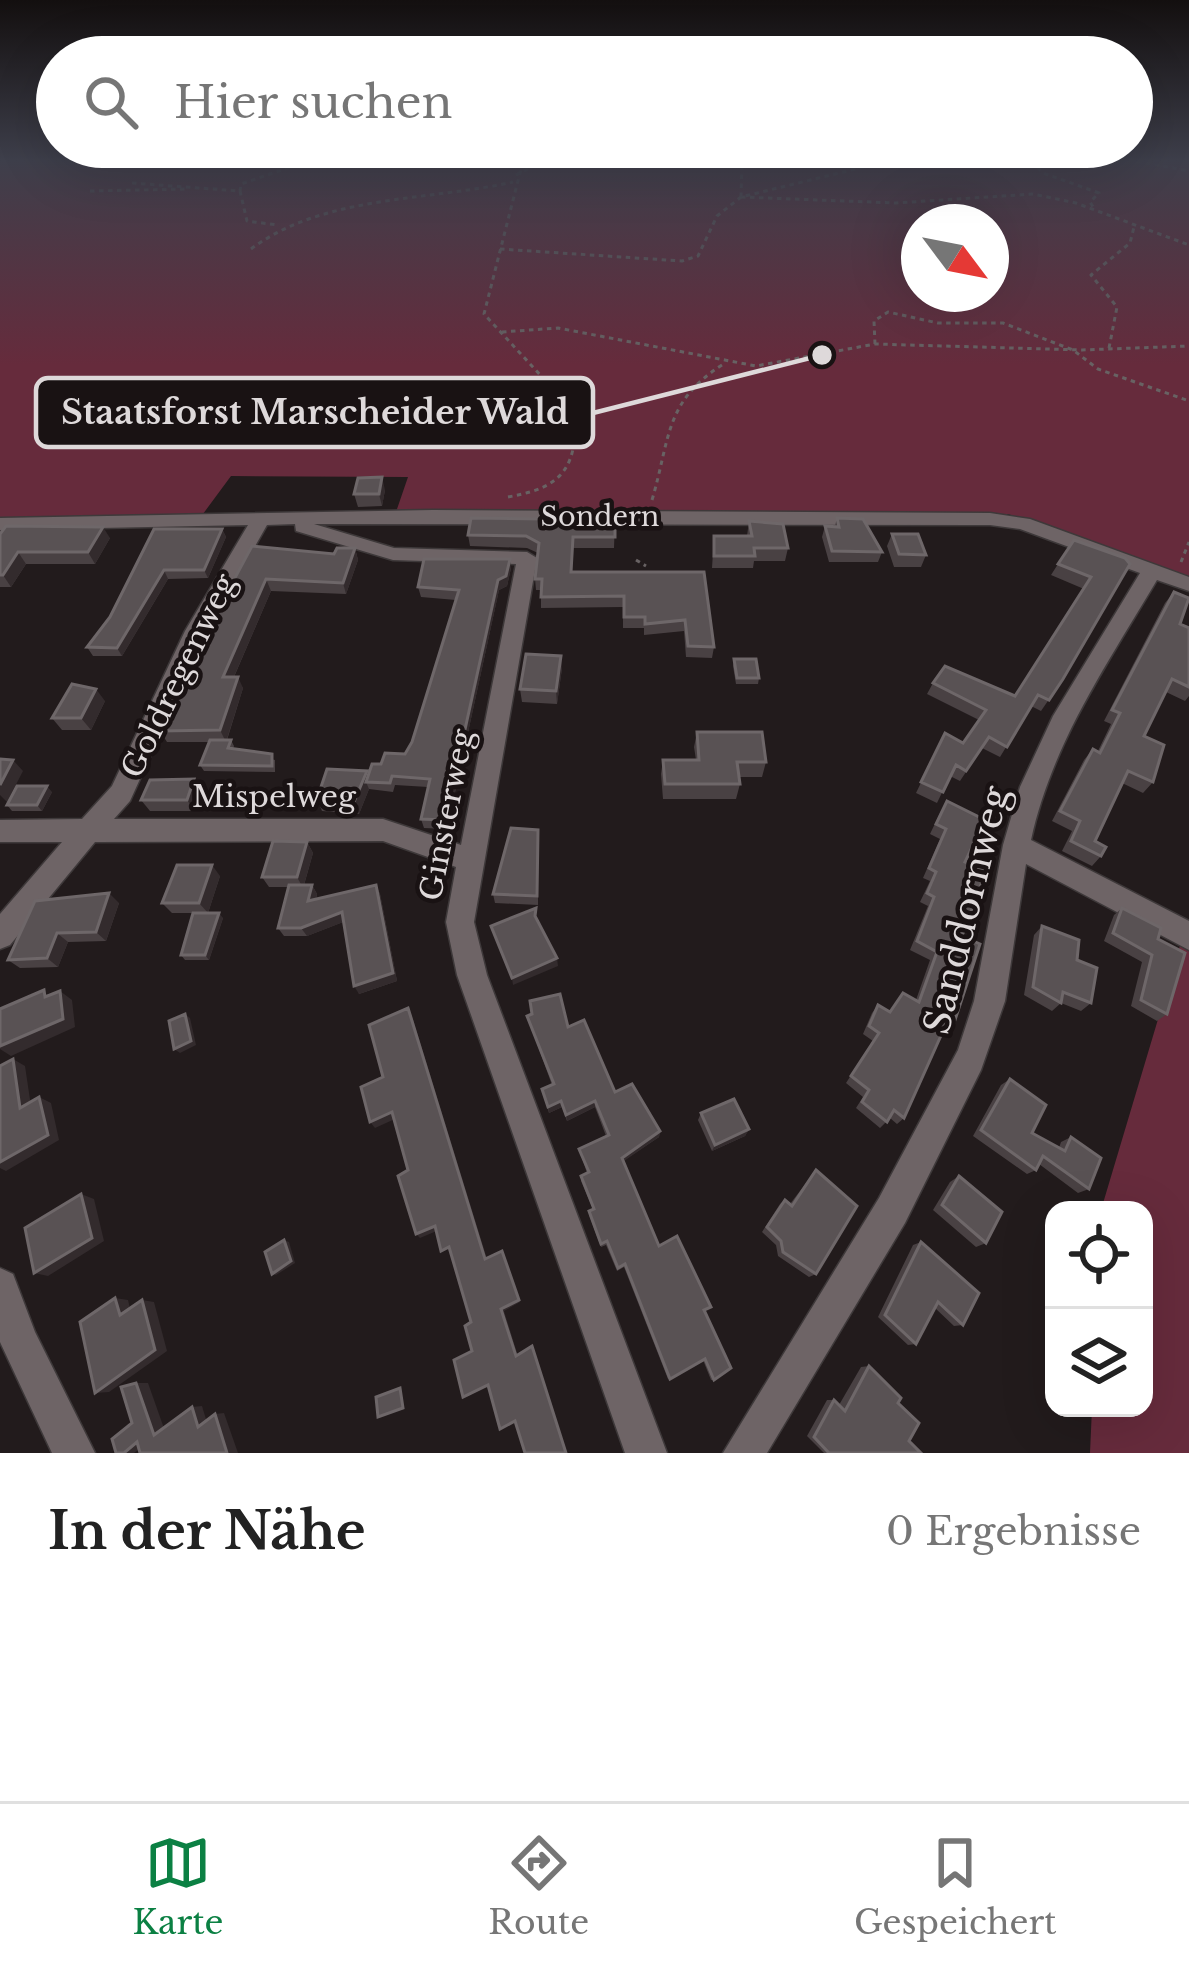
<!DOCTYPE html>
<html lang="de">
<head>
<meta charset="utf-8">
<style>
	body { margin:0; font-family:"Libre Baskerville",serif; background:#f2f2f2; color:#222 }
	.controls { position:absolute; right:36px; bottom:36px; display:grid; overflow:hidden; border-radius:24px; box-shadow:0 12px 48px #0002 }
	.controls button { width:108px; height:108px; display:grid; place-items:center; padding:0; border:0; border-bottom:3px solid #e0e0e0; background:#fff; color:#222; font:60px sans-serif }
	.compass { position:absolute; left:901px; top:204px; width:108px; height:108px; border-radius:50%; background:#fff; box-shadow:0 12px 48px #0002; rotate:122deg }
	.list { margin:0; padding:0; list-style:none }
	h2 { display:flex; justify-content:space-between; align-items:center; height:156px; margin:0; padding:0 48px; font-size:51px }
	h2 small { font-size:39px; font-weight:400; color:#767676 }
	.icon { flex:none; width:66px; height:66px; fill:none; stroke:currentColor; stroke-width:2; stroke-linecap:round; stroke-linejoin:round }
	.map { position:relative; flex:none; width:1189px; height:1453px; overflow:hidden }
	.search { position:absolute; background:#fff; box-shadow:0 12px 48px #0002; left:36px; right:36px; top:36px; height:132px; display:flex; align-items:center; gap:30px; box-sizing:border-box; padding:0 42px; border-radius:66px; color:#767676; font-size:45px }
	.sheet { height:348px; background:#fff }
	nav { display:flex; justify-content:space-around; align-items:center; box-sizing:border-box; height:168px; border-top:3px solid #e0e0e0; background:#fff; font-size:33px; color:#767676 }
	nav a { display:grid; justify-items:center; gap:6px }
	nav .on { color:#0b8043 }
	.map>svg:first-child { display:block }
</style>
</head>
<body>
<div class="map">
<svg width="1189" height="1453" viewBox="0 0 1189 1453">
	<rect width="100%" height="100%" fill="#221b1c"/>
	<g fill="#662b3c" fill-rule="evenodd">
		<path d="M0,161h1189v417l-181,-64 -612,-2 12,-35 -177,-1 -31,42h-200zM919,222h72v72h-72z"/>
		<polygon points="1182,939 1189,942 1189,1453 1090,1453 1092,1408 1144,1408 1144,1210 1101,1210"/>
	</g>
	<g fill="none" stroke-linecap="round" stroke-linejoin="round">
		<defs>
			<g id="minor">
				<path d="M433,510l557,3 40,6 159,58v14l-32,-11c-49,83 -105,163 -126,260l158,81v29l-163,-86 -21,137 -24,69 -76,153 -138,230h-44l156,-255 79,-148 16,-49 29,-156 17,-58 33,-71 87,-143 -120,-44 -30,-4 -676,-1 80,24 133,4 10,6 -63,364 13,53 180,478h-42l-168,-478 -11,-53 10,-55 -73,-26 -288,1 -85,103 -10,4v-35l62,-72h-62v-22l82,-1 30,-33 73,-155 63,-106 -248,5v-12zM295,524l1,7 97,29 123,4 -55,281 -78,-26h-269l16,-18 77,-170 60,-106z"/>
				<polygon points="0,1268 13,1274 35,1332 95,1453 52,1453 0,1342"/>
			</g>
		</defs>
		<use href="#minor" stroke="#3e393a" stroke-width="3"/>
		<g stroke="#686263" stroke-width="3" stroke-dasharray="4.5 4.5" stroke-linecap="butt">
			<polyline points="1031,161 1043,173 1099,193 1090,202 1095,210"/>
			<polyline points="1137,161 1189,171"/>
			<polyline points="516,175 543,161"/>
			<polyline points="132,183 240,191 241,184 308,161"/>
			<polyline points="90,191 186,189"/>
			<polyline points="240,191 247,221 278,225"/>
			<polyline points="741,197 896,203 1033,194 1076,203 1189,245"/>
			<polyline points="741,197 742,161"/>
			<path d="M251,249c72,-54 177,-48 262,-67"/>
			<polyline points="500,249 682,261 698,256 717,216 741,197 888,161"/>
			<polyline points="502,332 558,328 756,366 875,344 1082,350 1189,346"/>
			<polyline points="875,344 874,321 888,312 938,323 1003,323 1073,350 1098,369 1189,401"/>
			<polyline points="1109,348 1117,307 1091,275 1130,243 1134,227"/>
			<path d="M508,497c32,-6 58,-14 65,-48l-18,-58 -71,-77 39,-153"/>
			<path d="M652,500c18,-60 12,-98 70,-135"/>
			<polyline points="636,560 646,566"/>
			<polyline points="1181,562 1189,542"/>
		</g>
		<use href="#minor" fill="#6e6466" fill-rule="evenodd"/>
	</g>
	<g fill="#494143">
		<polygon points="385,490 382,506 358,507 354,494"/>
		<polygon points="837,518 882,552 878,562 829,562 822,537 825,526 835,526"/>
		<polygon points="615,520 614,548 573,548 572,572 704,572 714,647 712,658 686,657 684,631 644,635 644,628 623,628 623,607 541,608 541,590 536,590 535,579 538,553 527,548 470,546 468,535"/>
		<polygon points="749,521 788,548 785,561 754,561 753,568 712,568 714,536 747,536"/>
		<polygon points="154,529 222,529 226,537 208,578 168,579 122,656 93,656 87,647 110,617"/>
		<polygon points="0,534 110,538 95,564 26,564 11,587 0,587"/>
		<polygon points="892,534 926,555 921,567 894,567 887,546"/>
		<polygon points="252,546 334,554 355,548 358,560 346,594 271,591 234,677 243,688 227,740 231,740 234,746 233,749 275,760 275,772 204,771 200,765 209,742 167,742 160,731"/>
		<polygon points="1125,558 1063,679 1041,711 1031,706 1000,757 982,748 960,781 950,776 937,803 916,793 945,733 963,743 979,720 927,694 933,683 1015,696 1084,589 1051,575 1058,564"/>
		<polygon points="511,568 507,586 499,590 447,829 424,828 421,819 428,787 395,785 393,792 369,789 359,814 322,811 317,799 368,774 381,764 405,754 412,742 456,600 421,597 418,587"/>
		<polygon points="1174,592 1180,624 1189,628 1189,696 1185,701 1166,692 1144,736 1153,782 1143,793 1122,783 1095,841 1101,856 1092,866 1062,851 1072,831 1052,821 1084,760 1093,749 1098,751 1111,724 1104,721 1165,603"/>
		<polygon points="734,659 759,678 758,684 736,684 733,666"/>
		<polygon points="562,668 557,704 522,702 520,689"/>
		<polygon points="105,701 91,730 62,730 52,718"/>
		<polygon points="697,732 766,762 762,777 739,777 740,784 736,799 663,799 661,774 663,760 696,760 694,747"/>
		<polygon points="202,791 195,811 150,811 141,800"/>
		<polygon points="52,792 42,811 12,811 7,805"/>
		<polygon points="941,811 965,862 962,936 954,1023 947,1031 944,1029 904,1118 897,1124 890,1118 880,1128 856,1108 863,1097 846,1083 873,1041 863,1034 872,1013 878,1005 889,1012 916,1000 930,960 910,950 928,906 920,902 930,881 923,878 940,839 930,834"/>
		<polygon points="538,830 538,905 495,903 493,894"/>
		<polygon points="307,842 313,853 304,885 312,885 317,894 316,899 376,885 380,894 397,981 359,994 343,922 307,936 284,936 278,928 289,887 269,887 262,877"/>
		<polygon points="220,876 208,913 223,918 209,960 185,960 181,955 193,913 172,913 162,903"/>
		<polygon points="35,901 119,903 106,941 68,942 58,967 20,968 8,960"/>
		<polygon points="1122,908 1158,939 1167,1014 1157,1021 1131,1006 1142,962 1104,941 1114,915"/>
		<polygon points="1042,926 1077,960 1091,1003 1081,1011 1061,1003 1052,1011 1024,995 1034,935"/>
		<polygon points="527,1016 568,1027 615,1092 660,1131 659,1137 623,1161 659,1246 705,1311 714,1380 711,1380 703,1360 668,1379 624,1267 617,1271 606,1245 601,1247 589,1215 589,1211 593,1209 581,1181 581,1176 587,1173 579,1149 606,1136 595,1107 567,1121 562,1107 549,1113 542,1089 552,1085"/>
		<polygon points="1010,1079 1032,1133 1059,1148 1061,1142 1071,1137 1089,1189 1078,1193 1039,1164 1036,1170 1027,1174 973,1136 1001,1085"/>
		<polygon points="701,1113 749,1129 745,1136 712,1151 698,1120"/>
		<polygon points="816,1170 816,1274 809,1277 778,1256 776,1245 762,1232 780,1204 785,1200 790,1204"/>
		<polygon points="959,1176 986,1243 976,1247 933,1210 950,1182"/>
		<polygon points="921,1242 963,1325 954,1326 935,1308 916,1344 908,1345 878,1317 913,1245"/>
		<polygon points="869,1366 898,1403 909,1441 921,1453 824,1453 807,1436 827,1400 834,1400 839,1405 861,1367"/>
	</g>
	<g fill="#332b2d">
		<polygon points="382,477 385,490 382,506 379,494"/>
		<polygon points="103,527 110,538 95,564 88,552"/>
		<polygon points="222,529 226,537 208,578 204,570"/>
		<polygon points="355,548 358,560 346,594 343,583"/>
		<polygon points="18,552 26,564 11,587 3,575"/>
		<polygon points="510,559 511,568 507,586 499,590 447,829 445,820 498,580"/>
		<polygon points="164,570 168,579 122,656 117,648"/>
		<polygon points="266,579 271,591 229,688 223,677"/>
		<polygon points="561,656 562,668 557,704 556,691"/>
		<polygon points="238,677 243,688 226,742 220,730"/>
		<polygon points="96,689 105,701 91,730 81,718"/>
		<polygon points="13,760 23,771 7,802 0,795 0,785"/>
		<polygon points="367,771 371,782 366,782 369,789 359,814 354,802"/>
		<polygon points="194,779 202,791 195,811 187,800"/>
		<polygon points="47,786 52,792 42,811 37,805"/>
		<polygon points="307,842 313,853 303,888 297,877"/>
		<polygon points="212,865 220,876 208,913 199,903"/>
		<polygon points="312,885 317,894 313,910 308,901"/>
		<polygon points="376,885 380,894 397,981 359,994 354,986"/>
		<polygon points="109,893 119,903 106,941 96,932"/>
		<polygon points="342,912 346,921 307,936 301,928"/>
		<polygon points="219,913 223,918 209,960 205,955"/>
		<polygon points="57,933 68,942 58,967 47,958"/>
		<polygon points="557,958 558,966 513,985 512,978"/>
		<polygon points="60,991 72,1000 75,1027 11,1056 0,1049 0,1046"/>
		<polygon points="408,1008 412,1016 488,1262 485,1259"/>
		<polygon points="185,1014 190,1018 196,1045 180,1053 174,1049"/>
		<polygon points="13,1059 25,1066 32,1113 20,1108"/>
		<polygon points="39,1097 51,1103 59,1140 6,1171 0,1168 0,1162"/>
		<polygon points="561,1101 562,1107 549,1113 548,1107"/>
		<polygon points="595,1101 595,1107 567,1121 566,1115"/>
		<polygon points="392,1112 397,1118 375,1128 370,1122"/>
		<polygon points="749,1129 745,1136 712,1151 715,1145"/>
		<polygon points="660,1131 659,1137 621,1163 622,1158"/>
		<polygon points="81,1194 94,1199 104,1241 48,1276 34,1273"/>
		<polygon points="435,1226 439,1230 420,1238 416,1234"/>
		<polygon points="284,1240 289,1242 295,1263 276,1275 272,1274"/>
		<polygon points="502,1251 520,1302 504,1311 518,1356 516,1356 501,1309"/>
		<polygon points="115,1298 128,1300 132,1317 120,1315"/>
		<polygon points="142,1300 154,1302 167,1351 109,1392 95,1393"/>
		<polygon points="136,1383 148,1383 166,1434 154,1435"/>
		<polygon points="202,1406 208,1426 198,1427 192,1407"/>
		<polygon points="224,1413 238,1453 227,1453 215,1414"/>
		<polygon points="149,1441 134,1453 124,1453 137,1442"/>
	</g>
	<g fill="#595254" stroke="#6e6769" stroke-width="3">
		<polygon points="382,477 379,494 354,494 358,478"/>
		<polygon points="471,518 615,520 615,537 573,537 571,572 704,572 714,647 688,646 685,620 645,624 645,617 624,617 624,596 541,597 542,579 535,579 539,543 526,536 468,535"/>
		<polygon points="837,518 863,519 882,552 832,551 825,526 839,527"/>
		<polygon points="749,521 783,524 788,548 754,548 755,556 714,556 714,536 752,536"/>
		<polygon points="6,526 103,527 88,552 18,552 3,575 0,575 0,534"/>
		<polygon points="154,529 222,529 204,570 164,570 117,648 87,647 110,617"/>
		<polygon points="892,534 918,534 926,555 899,554"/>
		<polygon points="1074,540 1125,558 1130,564 1063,679 1049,700 1038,695 1007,747 989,737 966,771 956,765 943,792 921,782 945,733 963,743 986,710 933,683 945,666 1015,696 1091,577 1058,564"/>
		<polygon points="252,546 334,554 337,548 355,548 343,583 266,579 223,677 238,677 220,730 160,731 171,697"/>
		<polygon points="424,559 510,559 506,576 498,580 445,820 421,819 430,779 392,776 390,783 366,782 372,764 381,764 385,753 405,754 412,742 459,590 418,587"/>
		<polygon points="1174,592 1189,598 1180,624 1189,628 1189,687 1172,679 1144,736 1164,745 1153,782 1128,771 1095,841 1106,847 1101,856 1071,841 1080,821 1060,811 1093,749 1100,753 1120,713 1112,710"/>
		<polygon points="526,654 561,656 556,691 520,689"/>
		<polygon points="734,659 756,659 759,678 737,678"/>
		<polygon points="72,684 96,689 81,718 52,718"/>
		<polygon points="697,732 762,732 766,762 737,762 740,784 665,784 663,760 699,760"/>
		<polygon points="210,740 231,740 228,748 272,754 272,766 200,765"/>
		<polygon points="0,759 13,760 0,785"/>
		<polygon points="327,769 367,771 354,802 317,799"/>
		<polygon points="194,779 187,800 141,800 150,780"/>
		<polygon points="17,786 47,786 37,805 7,805"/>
		<polygon points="947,801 985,820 965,862 986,871 962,936 980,944 954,1023 948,1020 904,1118 894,1110 887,1122 862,1102 869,1090 851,1076 879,1033 869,1026 878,1005 890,1012 903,993 919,1002 937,952 917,941 934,897 927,893 936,872 929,868 946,829 936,824"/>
		<polygon points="511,828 538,830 537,896 493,894"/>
		<polygon points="273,841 307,842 297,877 262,877"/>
		<polygon points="177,865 212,865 199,903 162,903"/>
		<polygon points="289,885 312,885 308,901 376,885 393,973 354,986 342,912 301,928 278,928"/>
		<polygon points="109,893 96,932 57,933 47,958 8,960 35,901"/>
		<polygon points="536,908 535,916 557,958 512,978 491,926"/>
		<polygon points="1122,908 1161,928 1158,939 1185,953 1167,1014 1141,1000 1152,955 1113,933"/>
		<polygon points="193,913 219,913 205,955 181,955"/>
		<polygon points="1042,926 1079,940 1077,960 1097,968 1091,1003 1063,992 1061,1003 1033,987"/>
		<polygon points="44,990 45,997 60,991 63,1019 0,1046 0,1009"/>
		<polygon points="560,994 568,1027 584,1020 615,1092 632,1084 660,1131 622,1158 659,1246 677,1236 711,1307 704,1310 731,1368 714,1380 705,1359 670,1379 625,1264 618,1268 607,1241 601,1244 589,1211 594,1209 581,1176 589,1172 579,1149 609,1135 595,1101 566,1115 561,1101 548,1107 542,1089 554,1084 527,1016 532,1014 530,1001"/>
		<polygon points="408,1008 485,1259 502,1251 519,1300 501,1309 516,1356 532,1346 566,1453 525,1453 515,1421 500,1429 488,1385 463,1397 454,1360 472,1351 465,1326 471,1322 449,1247 441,1251 435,1226 416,1234 398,1176 408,1170 392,1112 370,1122 361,1087 383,1077 369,1025"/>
		<polygon points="185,1014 191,1041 174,1049 169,1021"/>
		<polygon points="13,1059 20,1108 39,1097 48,1135 0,1162 0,1066"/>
		<polygon points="1010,1079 1046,1105 1032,1133 1065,1151 1071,1137 1101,1158 1089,1189 1043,1156 1036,1170 981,1130"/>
		<polygon points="734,1099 749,1129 715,1145 701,1113"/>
		<polygon points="816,1170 857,1206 816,1274 783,1252 781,1241 767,1227 785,1200 792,1206"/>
		<polygon points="959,1176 1002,1212 986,1243 942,1205"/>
		<polygon points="81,1194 92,1238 34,1273 25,1228"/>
		<polygon points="284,1240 291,1261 272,1274 265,1252"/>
		<polygon points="921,1242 979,1293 963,1325 938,1302 916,1344 885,1315"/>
		<polygon points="115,1298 120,1315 142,1300 155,1350 95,1393 80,1322"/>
		<polygon points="869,1366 901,1398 898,1403 919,1423 909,1441 921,1453 829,1453 814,1437 834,1400 845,1411"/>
		<polygon points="136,1383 154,1435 192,1407 198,1427 215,1414 227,1453 140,1453 137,1442 124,1453 116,1453 112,1439 132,1423 121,1387"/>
		<polygon points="400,1388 403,1408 378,1417 376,1397"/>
	</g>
	<linearGradient id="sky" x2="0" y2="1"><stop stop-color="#130f0f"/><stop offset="0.44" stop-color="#3e3f4b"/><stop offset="1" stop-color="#3e3f4b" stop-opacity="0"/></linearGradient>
	<rect width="1189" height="365" fill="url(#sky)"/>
	<g text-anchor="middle" stroke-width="9" stroke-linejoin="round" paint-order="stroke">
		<g font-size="27" fill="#ded9da" stroke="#191213">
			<text x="600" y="526">Sondern</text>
		</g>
		<g font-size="30" fill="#ded9da" stroke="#191213">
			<text transform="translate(179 676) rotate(-64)" y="10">Goldregenweg</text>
			<text x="274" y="807">Mispelweg</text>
			<text transform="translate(447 815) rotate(-79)" y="10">Ginsterweg</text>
		</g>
		<g font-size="36" fill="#ded9da" stroke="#191213">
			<text transform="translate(966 910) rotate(-76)" y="13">Sanddornweg</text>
		</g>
	</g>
	<path fill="none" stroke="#ded9da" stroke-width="4.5" d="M822 355L593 413"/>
	<circle fill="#ded9da" stroke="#191213" stroke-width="4.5" cx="822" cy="355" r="12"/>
	<rect fill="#191213" stroke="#ded9da" stroke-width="4.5" x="36" y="378" width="557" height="69" rx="12"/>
	<g font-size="33" text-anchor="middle" font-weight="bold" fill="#ded9da">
		<text x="315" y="424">Staatsforst Marscheider Wald</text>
	</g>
</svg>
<div class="controls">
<button><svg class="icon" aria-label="locate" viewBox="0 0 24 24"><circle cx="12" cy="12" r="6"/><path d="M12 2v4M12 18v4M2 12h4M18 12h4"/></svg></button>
<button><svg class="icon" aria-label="layers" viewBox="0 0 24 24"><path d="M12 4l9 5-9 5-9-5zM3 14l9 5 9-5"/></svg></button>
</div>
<svg class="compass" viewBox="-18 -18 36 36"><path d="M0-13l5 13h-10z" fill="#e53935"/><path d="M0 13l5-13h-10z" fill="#767676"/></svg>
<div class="search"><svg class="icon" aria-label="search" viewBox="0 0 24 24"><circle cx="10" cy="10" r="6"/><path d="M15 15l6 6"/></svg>Hier suchen</div>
</div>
<section class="sheet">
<h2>In der Nähe<small>0 Ergebnisse</small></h2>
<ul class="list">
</ul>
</section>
<nav>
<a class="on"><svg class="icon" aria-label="map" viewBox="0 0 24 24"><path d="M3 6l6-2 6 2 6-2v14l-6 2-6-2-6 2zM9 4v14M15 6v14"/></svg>Karte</a>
<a><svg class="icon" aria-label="directions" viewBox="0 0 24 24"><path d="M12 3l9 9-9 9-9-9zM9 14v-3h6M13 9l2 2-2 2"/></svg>Route</a>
<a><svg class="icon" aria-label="saved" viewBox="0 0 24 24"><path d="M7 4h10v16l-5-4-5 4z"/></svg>Gespeichert</a>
</nav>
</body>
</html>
